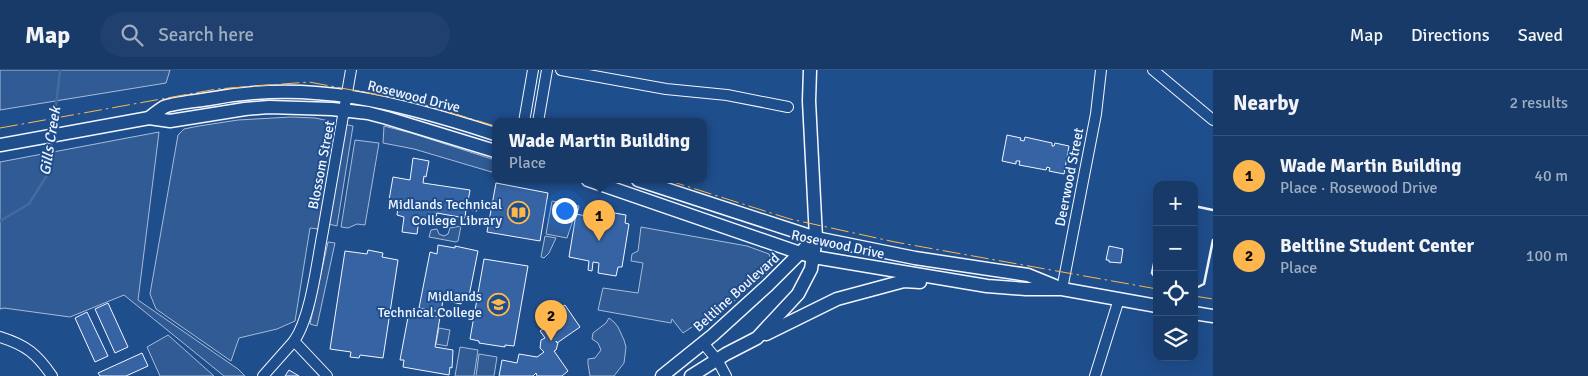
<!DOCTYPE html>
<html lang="en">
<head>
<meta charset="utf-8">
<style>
	body { margin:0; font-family:Signika,sans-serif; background:#20416f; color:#f1f3f6 }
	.controls { position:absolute; right:15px; bottom:15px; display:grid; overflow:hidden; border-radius:10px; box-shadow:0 5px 20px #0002 }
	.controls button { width:45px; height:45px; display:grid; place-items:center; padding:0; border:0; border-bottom:1px solid #36547d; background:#173a69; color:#f1f3f6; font:25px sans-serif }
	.you { position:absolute; left:564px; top:140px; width:18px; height:18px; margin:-12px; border:4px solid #fff; border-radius:50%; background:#1a73e8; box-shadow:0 0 0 8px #1a73e833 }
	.badge { display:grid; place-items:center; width:32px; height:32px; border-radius:50%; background:#ffb74d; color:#111; font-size:16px; font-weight:700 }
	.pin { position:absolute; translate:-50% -41px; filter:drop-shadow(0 1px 2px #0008) }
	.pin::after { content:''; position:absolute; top:26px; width:18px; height:15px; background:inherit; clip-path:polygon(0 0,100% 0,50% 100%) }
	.popup { position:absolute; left:492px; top:48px; width:215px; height:65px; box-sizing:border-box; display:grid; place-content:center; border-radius:10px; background:#173a69; filter:drop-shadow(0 1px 4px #0005); font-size:16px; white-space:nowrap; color:#9eadc0 }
	.popup b { font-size:19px; color:#f1f3f6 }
	.popup::after { content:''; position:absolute; left:50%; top:100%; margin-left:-10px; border:10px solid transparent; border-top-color:#173a69 }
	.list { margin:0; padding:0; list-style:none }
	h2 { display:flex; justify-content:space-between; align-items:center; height:65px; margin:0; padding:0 20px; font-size:21px }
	h2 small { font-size:16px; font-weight:400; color:#9eadc0 }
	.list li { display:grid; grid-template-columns:32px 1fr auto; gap:15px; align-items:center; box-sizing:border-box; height:80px; padding:0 20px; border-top:1px solid #36547d }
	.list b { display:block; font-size:19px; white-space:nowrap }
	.list p { margin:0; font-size:16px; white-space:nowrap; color:#9eadc0 }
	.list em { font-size:16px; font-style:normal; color:#9eadc0 }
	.icon { flex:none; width:28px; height:28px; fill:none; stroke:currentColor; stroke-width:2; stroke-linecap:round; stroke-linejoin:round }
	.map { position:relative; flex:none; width:1213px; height:306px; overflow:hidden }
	header { display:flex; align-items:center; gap:30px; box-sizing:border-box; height:70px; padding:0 25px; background:#173a69; border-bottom:1px solid #36547d }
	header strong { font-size:24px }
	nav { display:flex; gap:28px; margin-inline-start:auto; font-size:18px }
	.search { width:350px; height:45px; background:#20416f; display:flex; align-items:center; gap:12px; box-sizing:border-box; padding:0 18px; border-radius:28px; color:#9eadc0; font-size:19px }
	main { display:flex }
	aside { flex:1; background:#173a69 }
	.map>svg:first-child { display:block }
</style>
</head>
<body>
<header>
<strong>Map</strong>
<div class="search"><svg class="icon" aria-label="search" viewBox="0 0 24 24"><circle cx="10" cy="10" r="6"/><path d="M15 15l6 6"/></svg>Search here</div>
<nav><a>Map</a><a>Directions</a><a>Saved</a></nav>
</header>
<main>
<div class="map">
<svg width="1213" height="306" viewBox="0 0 1213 306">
	<rect width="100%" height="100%" fill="#1f4e8c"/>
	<g fill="#305b95" stroke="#a8bbd7">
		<polygon points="0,0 170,0 166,13 0,40"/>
		<polygon points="291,47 315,48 353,56 337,156 320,152 319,159 310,158 295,251 277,259 239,268 231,291 156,239 150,224 178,65 184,59 199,56 238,50"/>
		<polygon points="384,56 411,63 495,90 495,103 414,79 383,73"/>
		<polygon points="159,62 138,230 238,299 245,306 224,306 124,225 70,247 4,238 0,239 0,92"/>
		<polygon points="355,70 379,73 365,155 357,154 348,158 341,157"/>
		<polygon points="552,131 579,136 578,141 574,141 573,144 572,153 567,168 546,164"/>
		<polygon points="461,156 458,171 456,172 429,167 431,160 437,159 439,164 444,166 448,164 450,158"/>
		<polygon points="641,157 747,176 769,184 771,190 771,199 711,251 706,246 698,253 683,263 672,249 671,253 598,240 603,218 638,223 643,193 631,191 632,184 638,181"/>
		<polygon points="545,166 556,168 549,183 544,188 541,187"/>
		<polygon points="328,172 335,173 317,256 310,254"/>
		<polygon points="609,248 614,252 618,257 624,270 626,277 624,293 614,306 590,306 588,294 588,289 595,288 601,280 598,273 592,269 593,263 606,253"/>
		<polygon points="439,258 450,260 447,276 436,274"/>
		<polygon points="168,265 214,306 160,306 147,277"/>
		<polygon points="460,277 478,280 474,306 455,306"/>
		<polygon points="479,284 497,287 494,306 476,306"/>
	</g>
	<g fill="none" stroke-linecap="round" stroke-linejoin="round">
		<g stroke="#446ba0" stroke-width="2.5">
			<polyline points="53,62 60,0"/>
			<polyline points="0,151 29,134 47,105 52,70"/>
		</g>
	</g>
	<g fill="#3563a3" stroke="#f2f6ff">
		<polygon points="1007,65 1021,68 1020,70 1024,71 1025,67 1052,73 1052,76 1054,76 1055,73 1069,76 1064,104 1049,101 1050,98 1047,97 1046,100 1019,95 1020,91 1016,91 1016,94 1002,91"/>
		<polygon points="413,88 429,91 426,107 424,106 423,113 470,120 468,131 478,133 477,141 466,139 465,148 437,143 435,151 419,149 417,164 402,162 404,147 397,145 398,137 388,136 393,107 410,110"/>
		<polygon points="496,113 548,123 540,171 487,162"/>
		<polygon points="598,140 603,141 602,150 607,151 609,142 626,145 625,153 629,154 622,197 618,197 616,206 598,203 599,193 593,192 592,201 588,200 589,191 569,187 576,144 596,148"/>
		<polygon points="438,175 455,178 455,176 478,181 468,231 462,229 461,234 443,230 441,242 419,238 430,182 437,184"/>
		<polygon points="1109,176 1123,179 1121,193 1109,192 1109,190 1106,190"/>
		<polygon points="368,180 383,183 382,187 398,190 383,288 360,285 359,288 350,287 351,282 330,279 345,181 367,184"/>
		<polygon points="484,189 528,196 514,276 505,275 505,277 479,273 479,271 470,269"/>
		<polygon points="108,233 128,277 115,283 95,239"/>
		<polygon points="565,235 580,257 557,273 556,271 558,273 556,280 554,281 568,301 562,306 537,306 536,303 533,306 499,306 502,290 517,293 519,284 537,287 544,282 540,278 541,270 545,268 540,261 547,256 543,250"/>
		<polygon points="87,242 108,286 95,292 75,248"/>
		<polygon points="409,242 440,247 435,277 453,280 452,298 450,297 449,305 403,297 404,290 400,290"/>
		<polygon points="142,283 148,296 126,306 100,306 98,303"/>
		<polygon points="289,300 299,306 285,306"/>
	</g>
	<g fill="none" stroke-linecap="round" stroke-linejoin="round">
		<defs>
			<g id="minor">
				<polyline points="561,0 666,19 727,25 788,37"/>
				<polyline points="1153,0 1213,50"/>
				<polyline points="524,52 533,0"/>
				<polyline points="538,52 547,0"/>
				<polyline points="1062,219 1096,44 1101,0"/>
				<path d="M0,267c26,8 37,17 52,39"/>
				<polyline points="703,273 718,291 726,306"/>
				<polyline points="263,306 294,271"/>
				<path d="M327,306l-33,-35c17,-24 23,-80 29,-110 9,-54 19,-107 28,-161"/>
				<polyline points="1095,306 1119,229"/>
			</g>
			<g id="major">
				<path d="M149,48c5,-4 10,-8 15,-11 9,-4 34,-6 45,-8 101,-20 191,4 286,35"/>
				<polyline points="0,75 149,48 170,51 245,39 269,37 332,39 368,43 387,48 495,81"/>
				<polyline points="588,110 800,183 814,187 987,216 1026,219 1062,219 1157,236"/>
				<polyline points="638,110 816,168 915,188 1028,205 1055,216"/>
				<polyline points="1194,243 1213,246"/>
				<polyline points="766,264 837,229 904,211 920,212"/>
				<polyline points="662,306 713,265 768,215 805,178"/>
				<polyline points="691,306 726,284 757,268 798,224 811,199 816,168 809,31 810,0"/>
			</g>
		</defs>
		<use href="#minor" stroke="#f2f6ff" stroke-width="12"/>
		<use href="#major" stroke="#f2f6ff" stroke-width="15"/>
		<use href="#minor" stroke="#1f4e8c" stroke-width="10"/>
		<use href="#major" stroke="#1f4e8c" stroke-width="12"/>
		<g stroke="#f2f6ff" stroke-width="2.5">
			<polyline points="1194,136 1213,140"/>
			<polyline points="1157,180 1152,203 1155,207 1157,208"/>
			<polyline points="1194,216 1198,217 1204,214 1213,170"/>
		</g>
		<g stroke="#ffb74d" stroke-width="1" stroke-dasharray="18 4 2.5 4" stroke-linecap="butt">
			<polyline points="0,58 217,19 309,12 416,32 495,56"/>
			<polyline points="667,110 790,149 895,172 1157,219"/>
			<polyline points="1194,226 1213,229"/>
		</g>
	</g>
	<defs>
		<symbol id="library-ring" viewBox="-11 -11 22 22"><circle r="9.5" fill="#1f4e8c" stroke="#ffb74d" stroke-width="1.5"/><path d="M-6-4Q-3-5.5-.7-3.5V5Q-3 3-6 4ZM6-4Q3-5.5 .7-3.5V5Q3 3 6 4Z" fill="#ffb74d"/></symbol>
		<symbol id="school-ring" viewBox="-11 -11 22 22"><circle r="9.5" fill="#1f4e8c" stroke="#ffb74d" stroke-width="1.5"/><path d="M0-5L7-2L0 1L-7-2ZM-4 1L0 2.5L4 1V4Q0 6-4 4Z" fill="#ffb74d"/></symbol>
	</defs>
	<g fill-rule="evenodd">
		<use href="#library-ring" x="506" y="130" width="25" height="25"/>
		<use href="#school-ring" x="486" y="222" width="25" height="25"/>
	</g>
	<g text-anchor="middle" stroke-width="4" stroke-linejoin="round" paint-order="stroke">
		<g font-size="14" fill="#f2f6ff" stroke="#1f4e8c">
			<text transform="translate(414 26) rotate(14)" y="5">Rosewood Drive</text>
			<text transform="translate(321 95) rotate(-79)" y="5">Blossom Street</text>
			<text transform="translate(1069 107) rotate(-79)" y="5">Deerwood Street</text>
			<text transform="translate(838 174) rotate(12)" y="5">Rosewood Drive</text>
			<text transform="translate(736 222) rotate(-42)" y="5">Beltline Boulevard</text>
		</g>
		<g font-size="14" fill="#f2f6ff" stroke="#1f4e8c" text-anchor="end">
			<text x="502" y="139">Midlands Technical<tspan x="502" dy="16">College Library</tspan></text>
			<text x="482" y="231">Midlands<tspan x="482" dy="16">Technical College</tspan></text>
		</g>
		<g font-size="15" font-style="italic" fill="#f2f6ff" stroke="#1f4e8c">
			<text transform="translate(50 71) rotate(-81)" y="5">Gills Creek</text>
		</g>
	</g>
</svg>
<div class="controls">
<button>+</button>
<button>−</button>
<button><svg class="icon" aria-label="locate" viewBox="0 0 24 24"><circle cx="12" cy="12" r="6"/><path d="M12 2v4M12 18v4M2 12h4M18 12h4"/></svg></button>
<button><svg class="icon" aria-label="layers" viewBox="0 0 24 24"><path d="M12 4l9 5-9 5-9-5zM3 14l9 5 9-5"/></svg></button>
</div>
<div class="you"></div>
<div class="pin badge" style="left:599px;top:171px">1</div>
<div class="popup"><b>Wade Martin Building</b>Place</div>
<div class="pin badge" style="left:551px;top:271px">2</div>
</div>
<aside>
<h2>Nearby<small>2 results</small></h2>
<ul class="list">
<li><span class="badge">1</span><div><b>Wade Martin Building</b><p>Place · Rosewood Drive</p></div><em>40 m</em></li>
<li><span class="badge">2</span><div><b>Beltline Student Center</b><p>Place</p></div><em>100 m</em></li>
</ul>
</aside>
</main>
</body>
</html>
